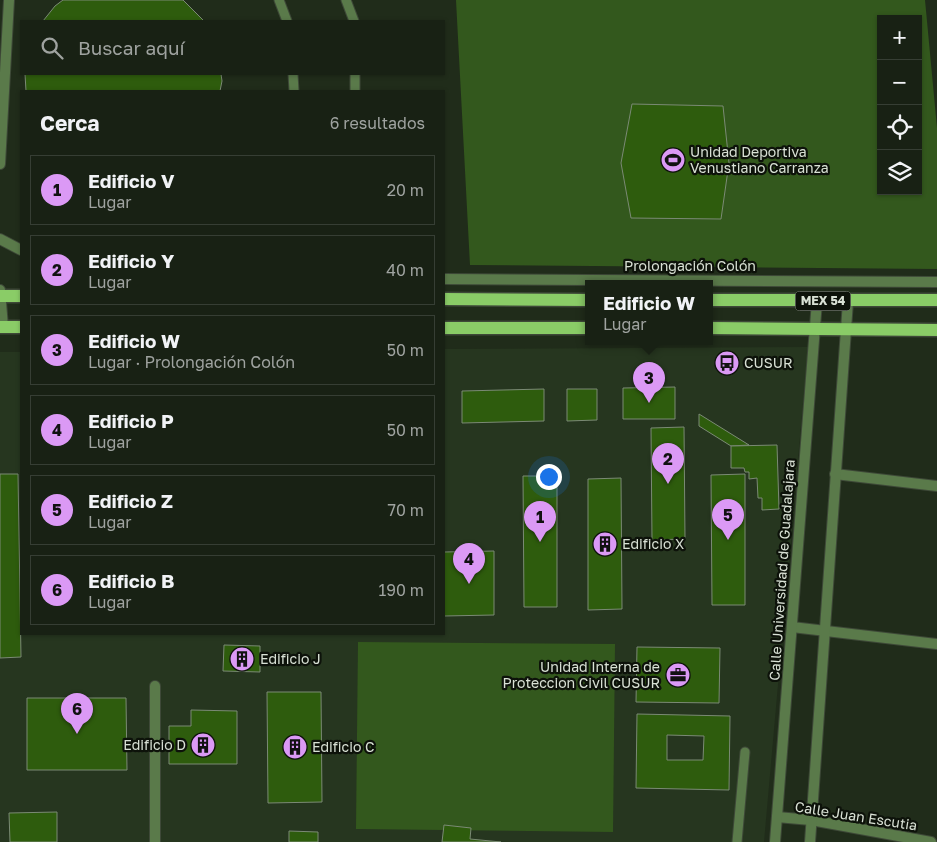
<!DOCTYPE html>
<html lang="es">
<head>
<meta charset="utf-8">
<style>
	body { margin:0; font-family:"Golos Text",sans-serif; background:#21291d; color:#f1f3f6 }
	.controls { position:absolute; right:15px; top:15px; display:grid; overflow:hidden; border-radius:0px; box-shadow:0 1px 4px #0004 }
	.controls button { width:45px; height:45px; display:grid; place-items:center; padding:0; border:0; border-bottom:1px solid #363e34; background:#182114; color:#f1f3f6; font:25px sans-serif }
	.you { position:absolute; left:548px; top:476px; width:18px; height:18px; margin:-12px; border:4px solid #fff; border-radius:50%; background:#1a73e8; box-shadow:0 0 0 8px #1a73e833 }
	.badge { display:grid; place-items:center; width:32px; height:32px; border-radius:50%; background:#db99f5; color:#111; font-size:16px; font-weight:700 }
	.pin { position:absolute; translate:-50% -41px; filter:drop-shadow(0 1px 2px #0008) }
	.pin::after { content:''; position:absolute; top:26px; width:18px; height:15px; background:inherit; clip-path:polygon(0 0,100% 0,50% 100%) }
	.popup { position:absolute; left:585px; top:280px; width:128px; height:65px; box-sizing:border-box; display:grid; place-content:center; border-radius:0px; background:#182114; filter:drop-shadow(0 1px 4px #0005); font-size:16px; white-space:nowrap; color:#9fa3a0 }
	.popup b { font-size:19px; color:#f1f3f6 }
	.popup::after { content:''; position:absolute; left:50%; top:100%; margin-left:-10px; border:10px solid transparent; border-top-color:#182114 }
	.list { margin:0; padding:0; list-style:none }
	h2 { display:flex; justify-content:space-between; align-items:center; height:65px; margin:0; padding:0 20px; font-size:21px }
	h2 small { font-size:16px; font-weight:400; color:#9fa3a0 }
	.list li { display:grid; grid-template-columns:32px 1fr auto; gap:15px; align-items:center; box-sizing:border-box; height:70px; margin:0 10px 10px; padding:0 10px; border:1px solid #363e34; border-radius:0px }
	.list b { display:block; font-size:19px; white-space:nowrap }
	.list p { margin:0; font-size:16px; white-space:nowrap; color:#9fa3a0 }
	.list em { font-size:16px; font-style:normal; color:#9fa3a0 }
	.icon { flex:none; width:28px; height:28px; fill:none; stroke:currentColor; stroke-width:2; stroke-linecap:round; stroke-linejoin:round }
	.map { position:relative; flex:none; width:937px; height:842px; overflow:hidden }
	.search { position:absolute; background:#182114; box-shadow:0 1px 4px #0004; left:20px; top:20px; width:425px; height:55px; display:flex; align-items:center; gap:12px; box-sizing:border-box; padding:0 18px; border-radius:0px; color:#9fa3a0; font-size:19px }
	.panel { position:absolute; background:#182114; box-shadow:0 1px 4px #0004; left:20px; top:90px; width:425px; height:545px; border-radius:0px }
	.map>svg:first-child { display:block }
</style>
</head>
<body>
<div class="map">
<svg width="937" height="842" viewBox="0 0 937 842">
	<rect width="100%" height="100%" fill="#202c1a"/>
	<polygon fill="#26361f" points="808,347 764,842 0,842 0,352 21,352 21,634 444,634 444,349"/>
	<g fill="#33581d" fill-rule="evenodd">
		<path d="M456,0h469l12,128v141l-467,-4zM881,19h37v172h-37z"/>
		<polygon points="358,642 615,644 613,832 356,829"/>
	</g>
	<g fill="#2e5c0d" stroke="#7b8a75" fill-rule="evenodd">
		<polygon points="63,0 183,0 204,21 43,21 55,6"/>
		<polygon points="25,74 221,74 222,81 220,91 26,91"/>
		<polygon points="632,104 723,106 729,163 721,219 631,218 621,163"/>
		<polygon points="675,387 675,419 623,419 623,388"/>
		<polygon points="544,389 544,421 462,423 462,391"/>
		<polygon points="567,389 597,389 597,420 567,421"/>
		<polygon points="699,414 749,445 731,446 699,426"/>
		<polygon points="684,427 685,539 652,540 651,428"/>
		<polygon points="777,445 779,509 762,510 762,498 758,498 757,478 749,479 749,472 745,472 744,468 731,468 731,446"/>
		<polygon points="0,474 18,474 21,657 0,658"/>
		<polygon points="745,474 745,605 712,605 711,475"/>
		<polygon points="523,476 557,476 557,607 524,607"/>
		<polygon points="621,478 622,609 588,610 588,479"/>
		<polygon points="494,551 494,615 444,616 444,552"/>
		<polygon points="224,645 260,646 260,672 223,671"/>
		<polygon points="637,647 720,648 719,703 636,702"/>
		<polygon points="267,692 321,692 322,802 268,803"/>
		<polygon points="27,698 126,698 127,770 27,770"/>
		<polygon points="191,710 237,711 237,764 169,764 169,726 191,726"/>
		<path d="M637,714l93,2 -1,74 -93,-2zM667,735l37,1 -1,24h-36z"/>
		<polygon points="57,812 57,842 10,842 9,813"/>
		<polygon points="444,825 471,828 470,839 501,842 442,842"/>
		<polygon points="289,831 318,832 318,842 289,842"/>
	</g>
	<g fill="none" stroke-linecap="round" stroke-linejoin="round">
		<defs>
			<g id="service">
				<polyline points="279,0 287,21"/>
				<polyline points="346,0 354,21"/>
				<polyline points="293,74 294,91"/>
				<polyline points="355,74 355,91"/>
				<polyline points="737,842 745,752"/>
			</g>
			<polyline id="pedestrian" points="155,686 155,842"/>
			<g id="minor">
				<polyline points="0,164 9,0"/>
				<polyline points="0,239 21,250"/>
				<polyline points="444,279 937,282"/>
				<polyline points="0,290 3,327"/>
				<polyline points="835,474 937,486"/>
				<polyline points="792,627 937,644"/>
				<polyline points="777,817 811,820 931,842"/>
				<polyline points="775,842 817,301"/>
				<polyline points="810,842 848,301"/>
			</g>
			<g id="primary">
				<polyline points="0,296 21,296"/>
				<polyline points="444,299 589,300"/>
				<polyline points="709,300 937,300"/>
				<polyline points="0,327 21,327"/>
				<polyline points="444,328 589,328"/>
				<polyline points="709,328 937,330"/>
			</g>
		</defs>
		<use href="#service" stroke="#3e4938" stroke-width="11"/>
		<use href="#pedestrian" stroke="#3e4938" stroke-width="12"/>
		<use href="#minor" stroke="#3e4938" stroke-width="12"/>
		<use href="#primary" stroke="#3e4938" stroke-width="15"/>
		<use href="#service" stroke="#5a7a4a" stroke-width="9"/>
		<use href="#pedestrian" stroke="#5a7a4a" stroke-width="10"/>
		<use href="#minor" stroke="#5a7a4a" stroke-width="10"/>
		<use href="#primary" stroke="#8acc67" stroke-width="12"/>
	</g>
	<defs>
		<symbol id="stadium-disc" viewBox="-11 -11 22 22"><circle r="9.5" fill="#db99f5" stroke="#0d120a"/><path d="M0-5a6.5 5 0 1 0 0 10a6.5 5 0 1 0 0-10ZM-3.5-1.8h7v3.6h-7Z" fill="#111"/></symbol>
		<symbol id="bus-disc" viewBox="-11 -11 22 22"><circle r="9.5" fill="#db99f5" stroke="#0d120a"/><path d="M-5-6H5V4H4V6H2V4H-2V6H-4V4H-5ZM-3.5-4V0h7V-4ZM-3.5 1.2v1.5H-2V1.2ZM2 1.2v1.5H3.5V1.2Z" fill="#111"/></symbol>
		<symbol id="building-disc" viewBox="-11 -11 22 22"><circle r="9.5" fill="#db99f5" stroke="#0d120a"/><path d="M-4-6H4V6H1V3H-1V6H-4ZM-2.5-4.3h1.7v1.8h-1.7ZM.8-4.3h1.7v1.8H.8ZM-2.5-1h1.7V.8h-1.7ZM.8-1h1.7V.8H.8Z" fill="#111"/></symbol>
		<symbol id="office-disc" viewBox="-11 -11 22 22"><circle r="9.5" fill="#db99f5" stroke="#0d120a"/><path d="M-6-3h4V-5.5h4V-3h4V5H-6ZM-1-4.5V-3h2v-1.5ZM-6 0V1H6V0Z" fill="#111"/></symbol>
	</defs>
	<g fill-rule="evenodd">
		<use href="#stadium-disc" x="659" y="146" width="28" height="28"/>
		<use href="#bus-disc" x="713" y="349" width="28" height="28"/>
		<use href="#building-disc" x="591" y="530" width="28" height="28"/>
		<use href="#building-disc" x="228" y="645" width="28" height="28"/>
		<use href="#office-disc" x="664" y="661" width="28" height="28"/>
		<use href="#building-disc" x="189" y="731" width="28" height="28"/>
		<use href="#building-disc" x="281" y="733" width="28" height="28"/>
	</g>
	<g text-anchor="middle" stroke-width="4.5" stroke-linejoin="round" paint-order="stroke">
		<rect fill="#0d120a" stroke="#9ca398" stroke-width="1" x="795.5" y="291.5" width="55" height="19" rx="4"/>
		<g font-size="12" font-weight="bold" fill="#d9e1d5">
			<text x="823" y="305">MEX 54</text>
		</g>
		<g font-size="14" fill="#d9e1d5" stroke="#0d120a" text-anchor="start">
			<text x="690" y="157">Unidad Deportiva<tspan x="690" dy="16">Venustiano Carranza</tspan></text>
			<text x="744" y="368">CUSUR</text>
			<text x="622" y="549">Edificio X</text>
			<text x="260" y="664">Edificio J</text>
			<text x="660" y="672" text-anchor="end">Unidad Interna de<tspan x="660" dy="16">Proteccion Civil CUSUR</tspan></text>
			<text x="186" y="750" text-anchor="end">Edificio D</text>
			<text x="312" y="752">Edificio C</text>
		</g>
		<g font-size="14" fill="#d9e1d5" stroke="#0d120a">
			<text x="690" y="271">Prolongación Colón</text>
			<text transform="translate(782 570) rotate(-86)" y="5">Calle Universidad de Guadalajara</text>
			<text transform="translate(856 816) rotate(9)" y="5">Calle Juan Escutia</text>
		</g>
	</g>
</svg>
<div class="controls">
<button>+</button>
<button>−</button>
<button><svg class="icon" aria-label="locate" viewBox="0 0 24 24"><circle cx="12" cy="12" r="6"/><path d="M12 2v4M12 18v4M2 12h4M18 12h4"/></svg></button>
<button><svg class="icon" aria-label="layers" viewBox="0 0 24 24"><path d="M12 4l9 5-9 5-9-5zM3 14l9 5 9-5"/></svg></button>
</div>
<div class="you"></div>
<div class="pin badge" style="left:540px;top:542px">1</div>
<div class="pin badge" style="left:668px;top:484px">2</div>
<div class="pin badge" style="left:649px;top:403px">3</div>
<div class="popup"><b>Edificio W</b>Lugar</div>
<div class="pin badge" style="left:469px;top:584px">4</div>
<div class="pin badge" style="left:728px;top:540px">5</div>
<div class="pin badge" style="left:77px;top:734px">6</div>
<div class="search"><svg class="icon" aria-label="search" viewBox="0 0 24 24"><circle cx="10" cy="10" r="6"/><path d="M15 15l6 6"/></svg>Buscar aquí</div>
<section class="panel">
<h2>Cerca<small>6 resultados</small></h2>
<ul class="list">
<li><span class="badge">1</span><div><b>Edificio V</b><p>Lugar</p></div><em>20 m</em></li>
<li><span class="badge">2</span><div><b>Edificio Y</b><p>Lugar</p></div><em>40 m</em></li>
<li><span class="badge">3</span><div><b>Edificio W</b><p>Lugar · Prolongación Colón</p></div><em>50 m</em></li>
<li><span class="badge">4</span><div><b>Edificio P</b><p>Lugar</p></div><em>50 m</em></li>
<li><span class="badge">5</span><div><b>Edificio Z</b><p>Lugar</p></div><em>70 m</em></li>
<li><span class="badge">6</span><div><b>Edificio B</b><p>Lugar</p></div><em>190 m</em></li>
</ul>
</section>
</div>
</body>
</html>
